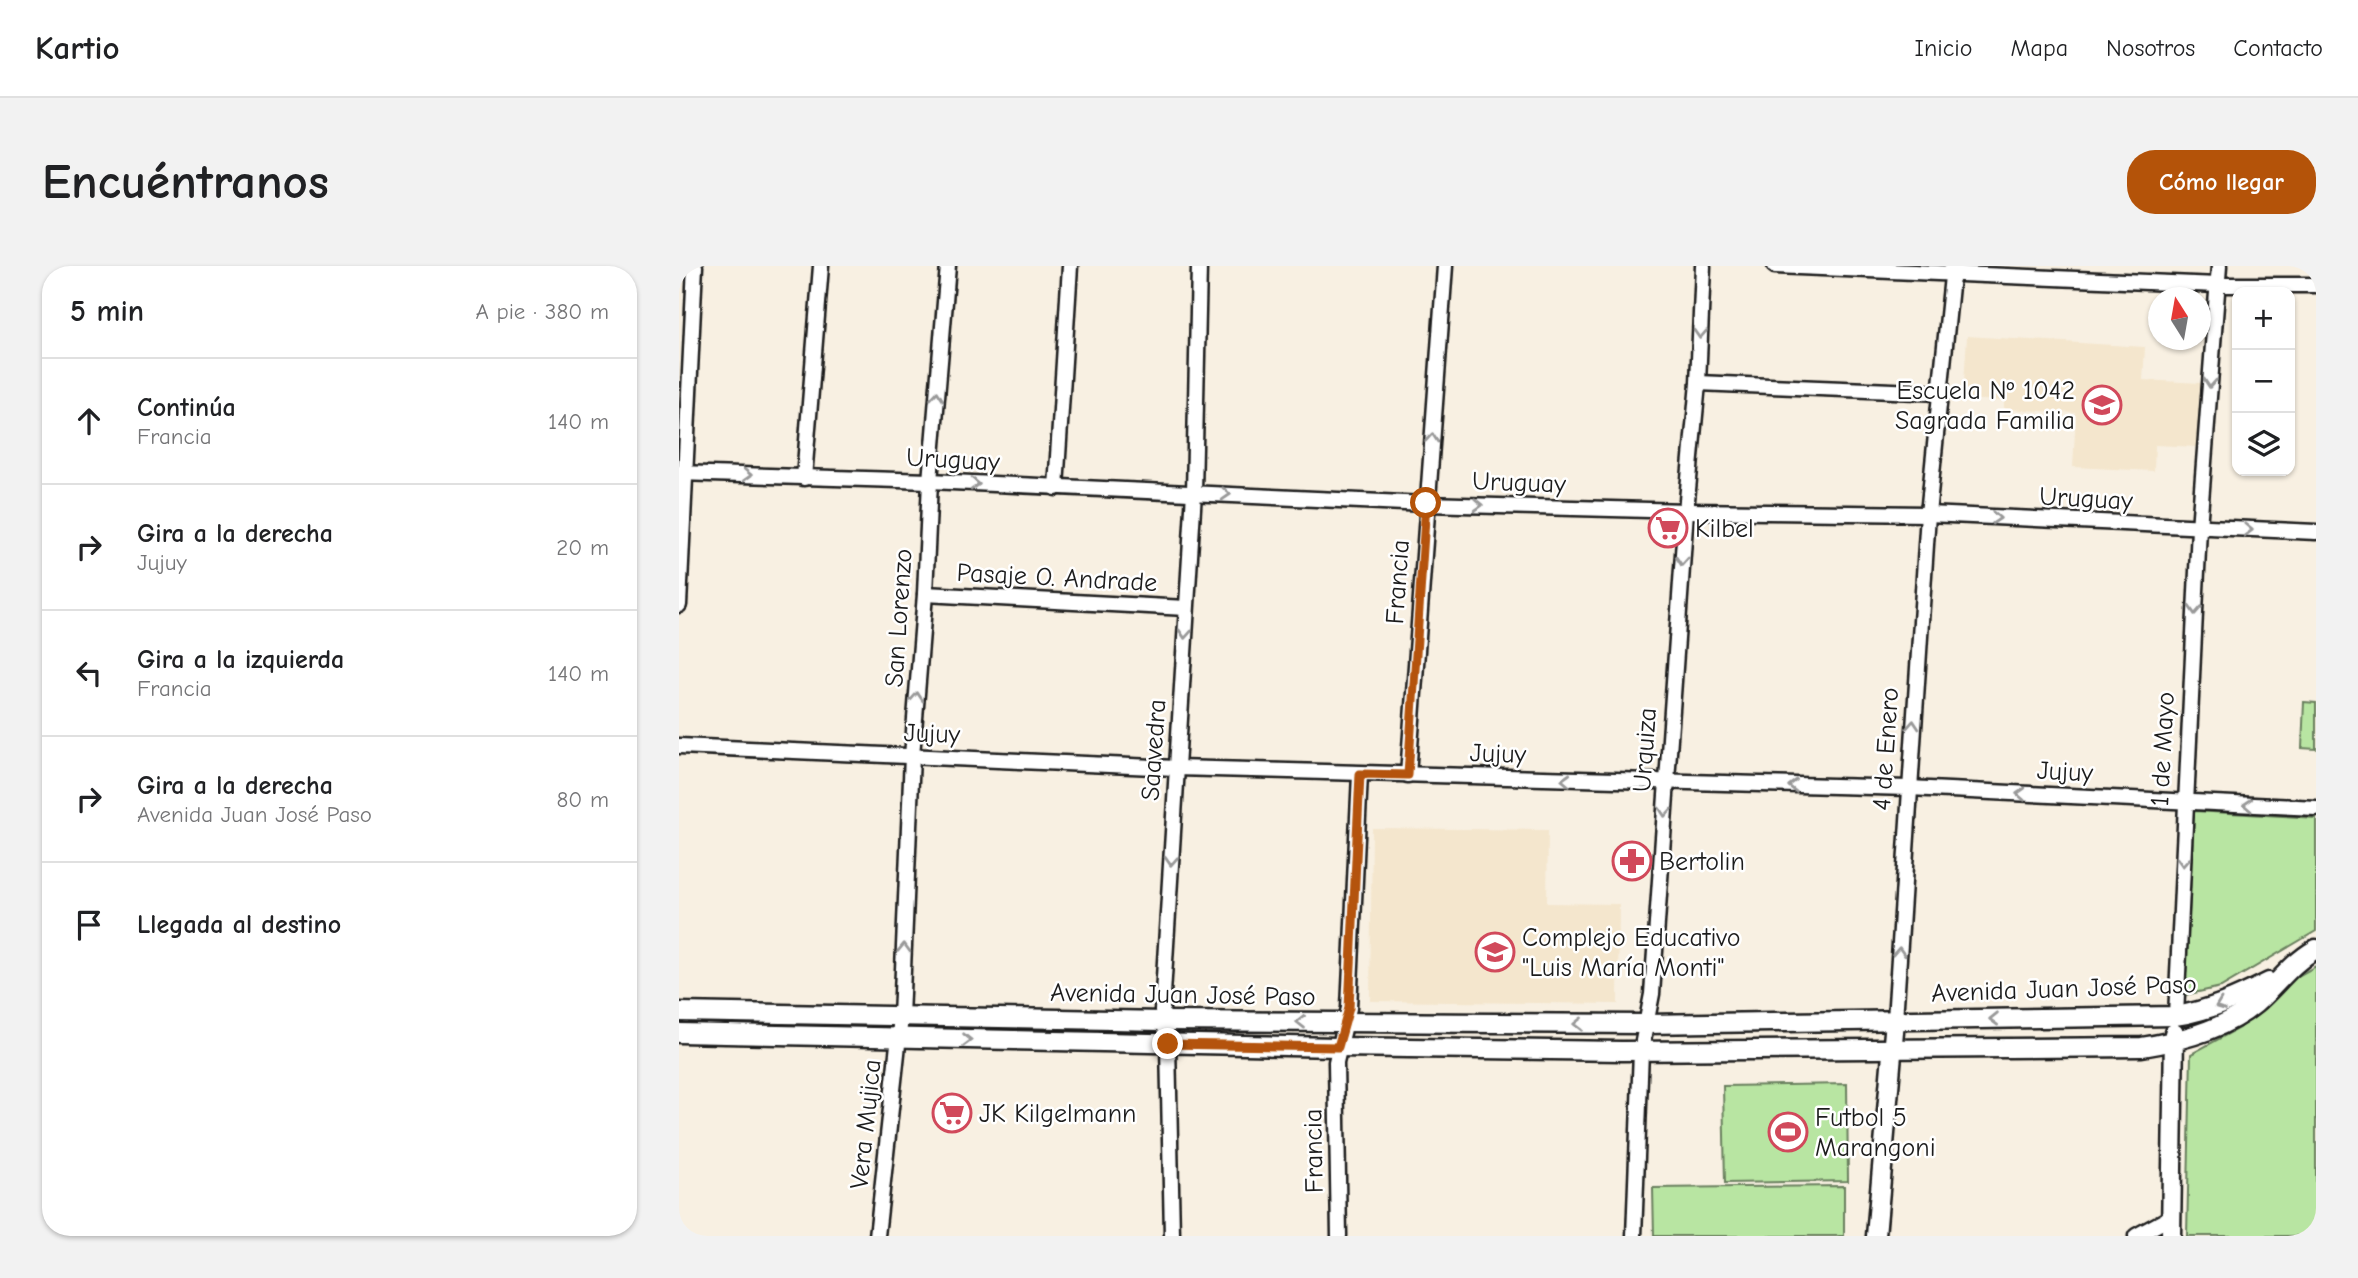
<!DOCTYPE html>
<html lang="es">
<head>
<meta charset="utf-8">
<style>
	body { margin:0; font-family:"Comic Neue",sans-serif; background:#f2f2f2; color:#202124 }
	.controls { position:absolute; right:21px; top:21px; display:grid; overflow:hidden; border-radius:14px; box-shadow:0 2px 5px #0004 }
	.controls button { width:63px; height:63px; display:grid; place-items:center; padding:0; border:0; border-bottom:2px solid #e0e0e0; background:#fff; color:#202124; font:35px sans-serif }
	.compass { position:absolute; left:1469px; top:21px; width:63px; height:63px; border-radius:50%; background:#fff; box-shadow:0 2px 5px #0004; rotate:349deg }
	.stop { position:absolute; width:21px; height:21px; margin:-16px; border:5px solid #b45309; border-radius:50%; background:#fff }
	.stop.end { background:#b45309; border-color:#fff; box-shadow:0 2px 7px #0008 }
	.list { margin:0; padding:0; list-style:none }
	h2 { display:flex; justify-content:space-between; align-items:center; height:91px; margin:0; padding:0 28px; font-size:30px }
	h2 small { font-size:23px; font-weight:400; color:#757577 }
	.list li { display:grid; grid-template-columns:46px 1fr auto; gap:21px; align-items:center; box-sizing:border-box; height:126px; padding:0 28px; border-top:2px solid #e0e0e0 }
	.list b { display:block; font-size:26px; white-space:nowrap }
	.list p { margin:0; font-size:23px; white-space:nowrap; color:#757577 }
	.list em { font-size:23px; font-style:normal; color:#757577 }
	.icon { flex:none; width:38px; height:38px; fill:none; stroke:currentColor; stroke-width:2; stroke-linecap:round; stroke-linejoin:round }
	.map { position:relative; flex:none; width:1637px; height:970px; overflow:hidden; border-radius:28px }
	header { display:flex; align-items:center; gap:42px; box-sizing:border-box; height:98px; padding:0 35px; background:#fff; border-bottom:2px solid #e0e0e0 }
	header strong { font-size:33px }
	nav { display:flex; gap:38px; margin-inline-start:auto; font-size:24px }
	.intro { display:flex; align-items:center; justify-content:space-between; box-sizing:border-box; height:168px; padding:0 42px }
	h1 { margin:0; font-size:49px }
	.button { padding:18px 32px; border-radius:28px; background:#b45309; color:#fff; font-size:24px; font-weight:700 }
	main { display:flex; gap:42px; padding:0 42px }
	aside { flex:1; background:#fff; border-radius:28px; box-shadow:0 2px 5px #0004 }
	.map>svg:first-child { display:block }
</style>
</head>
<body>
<header>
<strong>Kartio</strong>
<nav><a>Inicio</a><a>Mapa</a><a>Nosotros</a><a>Contacto</a></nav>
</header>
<div class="intro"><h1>Encuéntranos</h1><a class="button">Cómo llegar</a></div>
<main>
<aside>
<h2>5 min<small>A pie · 380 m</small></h2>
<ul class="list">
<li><svg class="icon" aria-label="ahead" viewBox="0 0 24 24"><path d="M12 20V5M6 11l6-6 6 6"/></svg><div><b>Continúa</b><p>Francia</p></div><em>140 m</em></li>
<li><svg class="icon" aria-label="right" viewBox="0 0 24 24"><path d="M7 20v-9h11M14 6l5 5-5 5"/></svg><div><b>Gira a la derecha</b><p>Jujuy</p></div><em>20 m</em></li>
<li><svg class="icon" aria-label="left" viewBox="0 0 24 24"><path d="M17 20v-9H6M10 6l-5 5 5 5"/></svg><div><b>Gira a la izquierda</b><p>Francia</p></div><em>140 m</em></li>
<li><svg class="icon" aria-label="right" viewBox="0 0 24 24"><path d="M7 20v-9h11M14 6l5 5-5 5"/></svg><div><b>Gira a la derecha</b><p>Avenida Juan José Paso</p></div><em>80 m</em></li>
<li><svg class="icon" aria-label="arrive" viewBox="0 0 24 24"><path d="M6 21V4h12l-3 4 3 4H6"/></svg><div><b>Llegada al destino</b></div></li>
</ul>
</aside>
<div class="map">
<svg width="1637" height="970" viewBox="0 0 1637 970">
	<rect width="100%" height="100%" fill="#f8f0e2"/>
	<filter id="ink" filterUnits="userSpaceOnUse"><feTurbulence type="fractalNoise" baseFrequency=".0143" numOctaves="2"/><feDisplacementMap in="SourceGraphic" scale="14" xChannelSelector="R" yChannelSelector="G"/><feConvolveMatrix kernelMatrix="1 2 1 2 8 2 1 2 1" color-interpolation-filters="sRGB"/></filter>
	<g filter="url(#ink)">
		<g fill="#f4e6cd">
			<polygon points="1288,70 1466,81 1464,114 1522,117 1518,181 1476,179 1475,205 1394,201 1397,147 1325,143 1325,135 1284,133"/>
			<polygon points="693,562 869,564 868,637 940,638 939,738 691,735"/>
		</g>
		<g fill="#b8e5a2" stroke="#6a805f" stroke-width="2">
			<polygon points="1625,436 1637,437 1637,483 1623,482"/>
			<polygon points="1515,545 1637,552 1637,665 1542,721 1506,729"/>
			<polygon points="1637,700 1637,970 1508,970 1512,788 1560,762 1606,717"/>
			<polygon points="1168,818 1169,915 1046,917 1044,820"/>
			<polygon points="1165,920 1165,970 975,970 974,922"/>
		</g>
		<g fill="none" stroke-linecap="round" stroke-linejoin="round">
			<defs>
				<g id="minor">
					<polyline points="1096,0 1539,19 1637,19"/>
					<polyline points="1019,117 1263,127"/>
					<polyline points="0,207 251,215 747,238 1009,245 1249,248 1637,266"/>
					<polyline points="125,212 142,0"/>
					<polyline points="377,222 391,0"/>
					<polyline points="246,328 507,342"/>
					<polyline points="0,339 16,0"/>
					<polyline points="0,480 497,502 1230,522 1637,542"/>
					<polyline points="729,509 766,0"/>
					<polyline points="1497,750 1520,262 1540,0"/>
					<polyline points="1216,754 1249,248 1274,0"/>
					<polyline points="198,970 222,751 233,490 246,328 251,215 269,0"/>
					<polyline points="493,970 489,778 483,744 515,226 520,0"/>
					<polyline points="660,970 657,796 670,742 681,508"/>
					<polyline points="955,970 962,785 973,728 1007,245 1019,117 1024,0"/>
					<polyline points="1457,970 1492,951"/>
				</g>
				<g id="major">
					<path d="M0,746l484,9 483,3 530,-8c35,-6 61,-18 93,-34"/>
					<path d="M0,767l659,14 284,4 520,-4c38,-6 83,-18 113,-43 21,-18 36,-41 61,-55"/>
					<polyline points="1197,970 1216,754"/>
					<polyline points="1492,970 1495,767"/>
				</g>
			</defs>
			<use href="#minor" stroke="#1c1c1c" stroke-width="19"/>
			<use href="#major" stroke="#1c1c1c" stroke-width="23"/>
			<use href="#minor" stroke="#fff" stroke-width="14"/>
			<use href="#major" stroke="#fff" stroke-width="18"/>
		</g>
		<defs><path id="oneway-chevron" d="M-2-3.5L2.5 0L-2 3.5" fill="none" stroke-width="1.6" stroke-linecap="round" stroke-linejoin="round" transform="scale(1.75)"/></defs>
		<g stroke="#999">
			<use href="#oneway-chevron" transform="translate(1021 68) rotate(93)"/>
			<use href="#oneway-chevron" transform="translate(1531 117) rotate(94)"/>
			<use href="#oneway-chevron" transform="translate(258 130) rotate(-85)"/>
			<use href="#oneway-chevron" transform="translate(753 172) rotate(-85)"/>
			<use href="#oneway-chevron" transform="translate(68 209) rotate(2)"/>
			<use href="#oneway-chevron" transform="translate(296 218) rotate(3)"/>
			<use href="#oneway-chevron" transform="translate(547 228) rotate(3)"/>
			<use href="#oneway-chevron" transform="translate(799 239) rotate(2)"/>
			<use href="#oneway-chevron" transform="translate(1317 252) rotate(3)"/>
			<use href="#oneway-chevron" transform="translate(1569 264) rotate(2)"/>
			<use href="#oneway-chevron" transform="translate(1003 295) rotate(94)"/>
			<use href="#oneway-chevron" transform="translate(1516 344) rotate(93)"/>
			<use href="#oneway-chevron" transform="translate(506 368) rotate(94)"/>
			<use href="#oneway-chevron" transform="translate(238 431) rotate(-86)"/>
			<use href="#oneway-chevron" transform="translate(1234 459) rotate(-86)"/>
			<use href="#oneway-chevron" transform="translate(887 514) rotate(-178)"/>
			<use href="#oneway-chevron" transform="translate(1114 520) rotate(-179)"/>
			<use href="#oneway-chevron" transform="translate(1342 528) rotate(-177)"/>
			<use href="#oneway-chevron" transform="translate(1569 539) rotate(-177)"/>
			<use href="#oneway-chevron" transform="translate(986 546) rotate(94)"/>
			<use href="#oneway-chevron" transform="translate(492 595) rotate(93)"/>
			<use href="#oneway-chevron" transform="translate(1504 596) rotate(93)"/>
			<use href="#oneway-chevron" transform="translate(225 682) rotate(-88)"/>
			<use href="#oneway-chevron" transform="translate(1220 686) rotate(-87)"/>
			<use href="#oneway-chevron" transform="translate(1541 739) rotate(159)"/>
			<use href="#oneway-chevron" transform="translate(1315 753) rotate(179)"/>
			<use href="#oneway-chevron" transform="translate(622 756) rotate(-180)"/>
			<use href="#oneway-chevron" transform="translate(899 758) rotate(-180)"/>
			<use href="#oneway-chevron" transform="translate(288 774) rotate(1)"/>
		</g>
	</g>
	<g fill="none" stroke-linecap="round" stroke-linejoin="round" filter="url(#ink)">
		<polyline stroke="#b45309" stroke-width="9" points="489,778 659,781 670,742 681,508 729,509 747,237"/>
	</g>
	<defs>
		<symbol id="school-ring" viewBox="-11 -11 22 22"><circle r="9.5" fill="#fff" stroke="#d1495b" stroke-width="1.5"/><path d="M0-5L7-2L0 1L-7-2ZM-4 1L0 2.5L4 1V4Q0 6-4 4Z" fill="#d1495b"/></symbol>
		<symbol id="supermarket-ring" viewBox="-11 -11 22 22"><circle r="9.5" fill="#fff" stroke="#d1495b" stroke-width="1.5"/><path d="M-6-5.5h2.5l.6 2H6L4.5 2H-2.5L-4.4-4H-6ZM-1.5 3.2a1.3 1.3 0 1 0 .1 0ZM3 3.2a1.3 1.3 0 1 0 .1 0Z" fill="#d1495b"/></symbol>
		<symbol id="pharmacy-ring" viewBox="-11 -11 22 22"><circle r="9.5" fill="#fff" stroke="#d1495b" stroke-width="1.5"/><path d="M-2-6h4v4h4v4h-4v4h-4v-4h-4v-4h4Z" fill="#d1495b"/></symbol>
		<symbol id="stadium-ring" viewBox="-11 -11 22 22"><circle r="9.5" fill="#fff" stroke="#d1495b" stroke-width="1.5"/><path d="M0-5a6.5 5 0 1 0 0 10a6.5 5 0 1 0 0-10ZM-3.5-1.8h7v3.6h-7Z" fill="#d1495b"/></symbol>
	</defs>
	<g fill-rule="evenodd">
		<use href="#school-ring" x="1401" y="117" width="44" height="44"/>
		<use href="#supermarket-ring" x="967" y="240" width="44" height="44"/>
		<use href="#pharmacy-ring" x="931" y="573" width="44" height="44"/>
		<use href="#school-ring" x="794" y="664" width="44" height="44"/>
		<use href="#supermarket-ring" x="251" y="825" width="44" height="44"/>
		<use href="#stadium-ring" x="1087" y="844" width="44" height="44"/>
	</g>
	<g text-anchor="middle" stroke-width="5" stroke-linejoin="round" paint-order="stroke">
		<g font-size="26" fill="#1c1c1c" stroke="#fff" text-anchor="start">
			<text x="1396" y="133" text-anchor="end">Escuela Nº 1042<tspan x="1396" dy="30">Sagrada Familia</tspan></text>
			<text x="1016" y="271">Kilbel</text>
			<text x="980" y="604">Bertolin</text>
			<text x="843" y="680">Complejo Educativo<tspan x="843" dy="30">"Luis María Monti"</tspan></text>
			<text x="300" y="856">JK Kilgelmann</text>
			<text x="1136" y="860">Futbol 5<tspan x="1136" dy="30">Marangoni</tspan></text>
		</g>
		<g font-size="26" fill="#1c1c1c" stroke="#fff">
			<text transform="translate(274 193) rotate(3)" y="9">Uruguay</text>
			<text transform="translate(840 216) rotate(2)" y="9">Uruguay</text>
			<text transform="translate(1407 232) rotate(3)" y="9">Uruguay</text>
			<text transform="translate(378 311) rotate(3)" y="9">Pasaje O. Andrade</text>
			<text transform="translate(718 316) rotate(-86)" y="9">Francia</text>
			<text transform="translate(219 352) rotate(-86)" y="9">San Lorenzo</text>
			<text transform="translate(253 467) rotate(2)" y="9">Jujuy</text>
			<text transform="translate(1206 483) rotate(-86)" y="9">4 de Enero</text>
			<text transform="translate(1483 483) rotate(-87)" y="9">1 de Mayo</text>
			<text transform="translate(474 484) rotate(-86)" y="9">Saavedra</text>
			<text transform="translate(965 484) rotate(-86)" y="9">Urquiza</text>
			<text transform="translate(819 487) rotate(2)" y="9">Jujuy</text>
			<text transform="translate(1386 505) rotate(3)" y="9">Jujuy</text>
			<text transform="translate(1385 722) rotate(-2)" y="9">Avenida Juan José Paso</text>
			<text transform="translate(504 728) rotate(1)" y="9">Avenida Juan José Paso</text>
			<text transform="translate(186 858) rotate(-84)" y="9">Vera Mujica</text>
			<text transform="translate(634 885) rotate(-91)" y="9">Francia</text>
		</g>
	</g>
</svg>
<div class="controls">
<button>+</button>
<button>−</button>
<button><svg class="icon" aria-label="layers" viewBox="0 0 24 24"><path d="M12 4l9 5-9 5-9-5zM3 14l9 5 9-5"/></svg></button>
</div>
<svg class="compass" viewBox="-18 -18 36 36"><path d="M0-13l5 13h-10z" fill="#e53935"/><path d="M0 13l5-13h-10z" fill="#757577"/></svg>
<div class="stop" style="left:747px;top:237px"></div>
<div class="stop end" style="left:489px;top:778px"></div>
</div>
</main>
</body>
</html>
